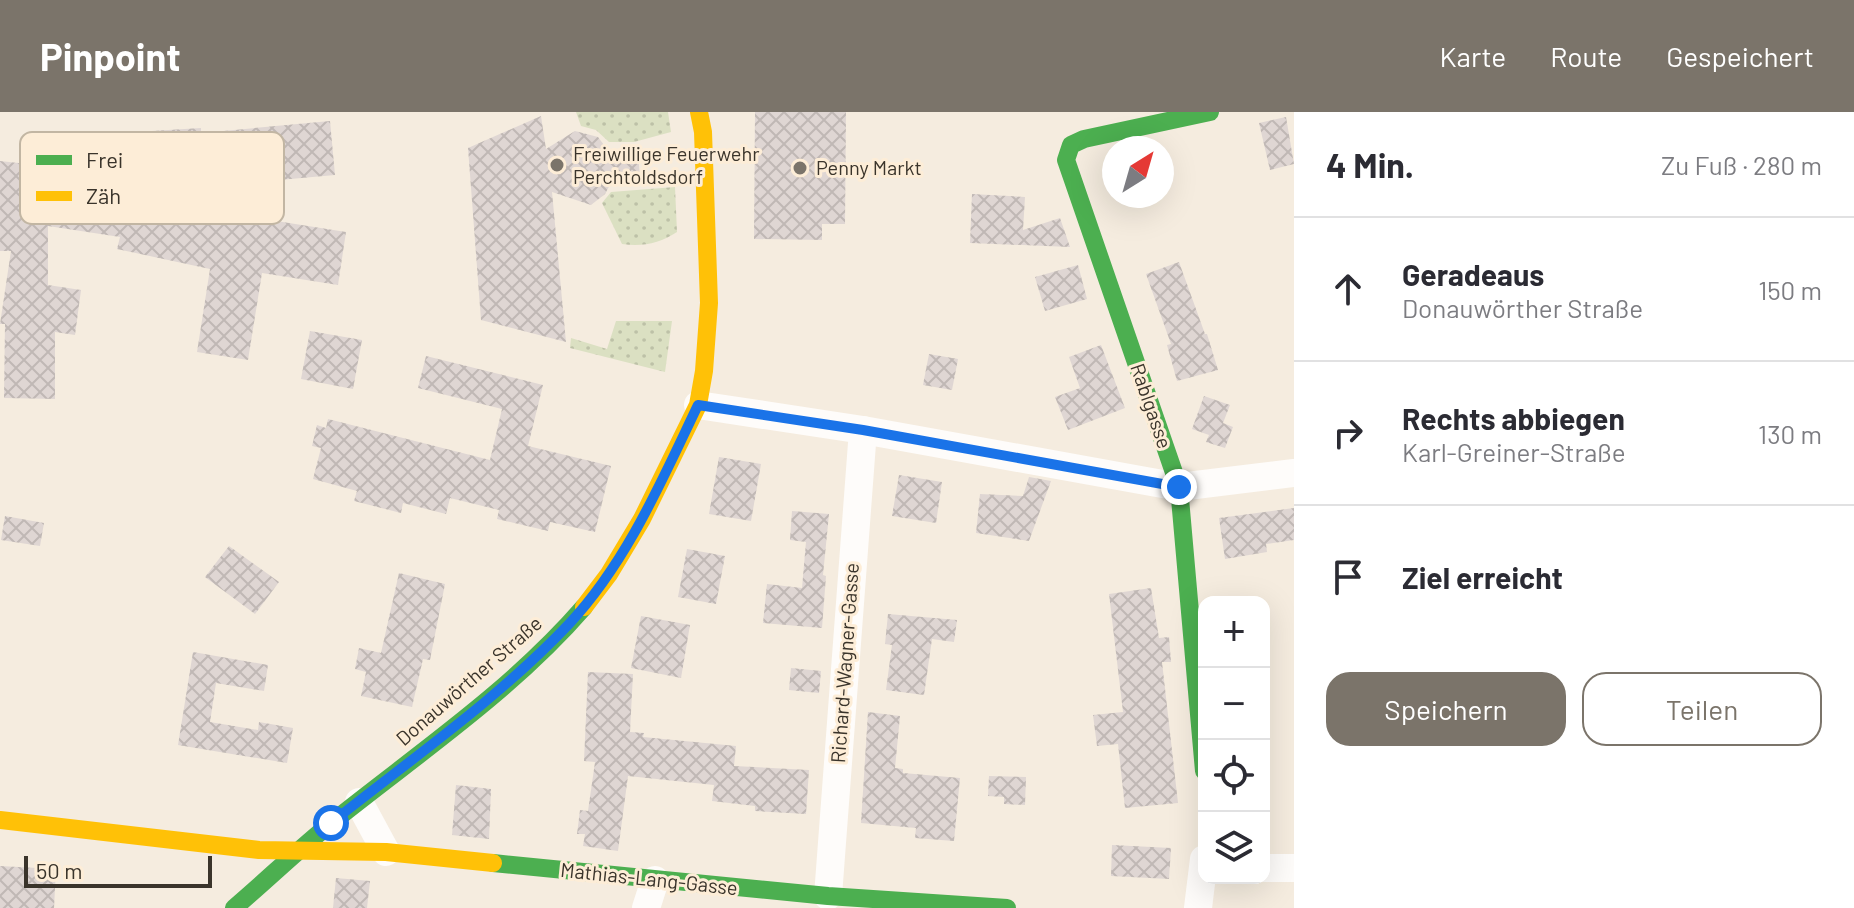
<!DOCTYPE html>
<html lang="de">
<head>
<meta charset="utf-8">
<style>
	body { margin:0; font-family:Barlow,sans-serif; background:#f7f7f7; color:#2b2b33 }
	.controls { position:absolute; right:24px; bottom:24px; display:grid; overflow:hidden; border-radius:16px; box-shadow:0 8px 32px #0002 }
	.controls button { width:72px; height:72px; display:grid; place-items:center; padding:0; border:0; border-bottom:2px solid #e1e1e2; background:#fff; color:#2b2b33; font:40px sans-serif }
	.compass { position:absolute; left:1102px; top:24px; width:72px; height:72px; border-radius:50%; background:#fff; box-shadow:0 8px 32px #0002; rotate:37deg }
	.scale { position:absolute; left:24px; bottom:20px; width:188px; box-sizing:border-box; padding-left:8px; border:4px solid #3a342b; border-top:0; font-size:22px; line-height:28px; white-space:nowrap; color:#3a342b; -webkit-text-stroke:6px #fdedd7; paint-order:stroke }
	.stop { position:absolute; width:24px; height:24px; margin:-18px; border:6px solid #1a73e8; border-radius:50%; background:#fff }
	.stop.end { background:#1a73e8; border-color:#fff; box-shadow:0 2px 8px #0008 }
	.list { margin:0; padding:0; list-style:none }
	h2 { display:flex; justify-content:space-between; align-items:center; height:104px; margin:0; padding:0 32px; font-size:34px }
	h2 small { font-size:26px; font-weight:400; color:#7c7c81 }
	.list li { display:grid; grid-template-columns:52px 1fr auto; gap:24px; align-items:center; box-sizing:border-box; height:144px; padding:0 32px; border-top:2px solid #e1e1e2 }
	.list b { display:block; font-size:30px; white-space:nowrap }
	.list p { margin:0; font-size:26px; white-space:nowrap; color:#7c7c81 }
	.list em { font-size:26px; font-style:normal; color:#7c7c81 }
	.actions { display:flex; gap:16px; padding:24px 32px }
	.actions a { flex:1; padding:18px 0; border:2px solid #7b746a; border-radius:24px; text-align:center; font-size:28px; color:#7b746a }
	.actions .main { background:#7b746a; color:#fff }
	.icon { flex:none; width:44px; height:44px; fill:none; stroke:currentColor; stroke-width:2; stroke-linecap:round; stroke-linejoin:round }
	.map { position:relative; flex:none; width:1294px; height:796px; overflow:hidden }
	header { display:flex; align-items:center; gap:48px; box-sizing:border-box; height:112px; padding:0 40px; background:#7b746a; color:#fff }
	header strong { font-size:38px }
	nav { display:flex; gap:44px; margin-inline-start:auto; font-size:28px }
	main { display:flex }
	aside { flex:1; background:#fff }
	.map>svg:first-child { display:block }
</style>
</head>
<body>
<header>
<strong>Pinpoint</strong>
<nav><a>Karte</a><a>Route</a><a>Gespeichert</a></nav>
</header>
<main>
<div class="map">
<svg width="1294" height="796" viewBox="0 0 1294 796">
	<defs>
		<pattern id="grass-dots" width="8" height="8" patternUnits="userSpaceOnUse" patternTransform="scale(2)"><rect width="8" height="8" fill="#dbe0c2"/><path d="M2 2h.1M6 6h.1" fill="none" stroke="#bdc1a7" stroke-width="1.8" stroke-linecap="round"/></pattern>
		<pattern id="building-cross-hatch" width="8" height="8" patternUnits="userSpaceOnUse" patternTransform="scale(2)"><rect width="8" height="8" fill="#dfd6d3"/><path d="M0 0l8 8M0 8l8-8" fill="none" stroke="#c0b8b5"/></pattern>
	</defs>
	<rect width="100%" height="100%" fill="#f5ecdf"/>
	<g fill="url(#grass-dots)">
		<polygon points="576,0 668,0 671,20 634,30 609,30 596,18 581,14"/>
		<path d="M675,75l2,45c-17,11 -34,15 -55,12l-20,-41 9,-11z"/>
		<polygon points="616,209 672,209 665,260 570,236 571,226 607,237"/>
	</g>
	<g fill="url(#building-cross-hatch)">
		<polygon points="755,0 846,0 845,112 822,112 822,128 754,127"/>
		<polygon points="541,4 546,37 575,19 598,25 610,41 638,41 640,66 612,69 605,82 591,93 552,80 566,230 481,208 468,36"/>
		<polygon points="1286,5 1294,52 1270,58 1259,11"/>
		<polygon points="330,9 335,63 236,72 234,53 104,60 102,22 201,16 201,21"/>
		<polygon points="0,49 46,54 45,66 240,108 239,103 346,120 338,173 262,161 248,248 197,240 210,157 117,137 120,125 48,114 48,173 81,178 75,223 55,220 55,287 4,286 5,212 0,212 11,139 0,139"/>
		<polygon points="972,82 1025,85 1023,118 1060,106 1070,135 970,131"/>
		<polygon points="1179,150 1205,222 1207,222 1218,258 1177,269 1167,233 1171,232 1146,162"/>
		<polygon points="1078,153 1087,187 1045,199 1035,165"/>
		<polygon points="310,219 362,228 353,277 301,267"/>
		<polygon points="1101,233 1125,296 1068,318 1055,285 1080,276 1069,245"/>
		<polygon points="929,242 958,247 952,278 923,273"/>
		<polygon points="426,244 543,273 528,334 611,354 595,420 550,410 548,419 497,407 499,398 450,386 446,402 403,391 401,401 354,389 357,379 313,367 321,336 312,334 317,313 326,316 328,307 490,348 502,297 418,276"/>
		<polygon points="1204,284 1230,293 1223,311 1233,315 1225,336 1206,330 1209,323 1192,317"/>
		<polygon points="719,345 761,352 751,409 709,402"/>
		<polygon points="899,363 942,370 936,411 892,404"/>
		<polygon points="1029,365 1051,369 1029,429 976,421 980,382 1023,384"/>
		<polygon points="1294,396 1294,428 1266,432 1267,440 1225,447 1219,406"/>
		<polygon points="792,399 829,402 823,463 826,464 822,516 763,511 767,472 802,476 806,430 790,428"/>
		<polygon points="5,404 44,411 40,434 1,428"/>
		<polygon points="229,434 279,470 255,502 205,465"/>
		<polygon points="687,437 725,444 716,492 678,485"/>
		<polygon points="399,461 445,472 430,548 423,547 412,595 361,584 366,560 355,557 359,536 381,541"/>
		<polygon points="1151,476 1159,526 1169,525 1171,550 1162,550 1178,691 1125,696 1118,632 1097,634 1093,603 1123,600 1109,482"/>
		<polygon points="888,502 957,508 954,530 932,527 924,583 886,578 892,533 885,532"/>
		<polygon points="641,504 690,513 681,566 631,556"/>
		<polygon points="193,540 268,553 264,579 216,571 210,610 258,618 259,610 293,616 287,651 178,633"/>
		<polygon points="791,556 821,559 819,581 789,578"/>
		<polygon points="588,560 633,562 630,620 644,621 643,625 736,634 734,654 809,658 806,702 755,699 755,694 712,689 714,673 628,664 618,739 583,734 585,722 577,722 580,698 588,699 595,650 584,649"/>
		<polygon points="868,600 900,604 895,656 903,657 903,661 960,666 954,729 915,726 916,716 861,711"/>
		<polygon points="989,664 1026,665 1025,693 1004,692 1004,685 988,684"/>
		<polygon points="456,673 491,677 489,727 452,723"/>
		<polygon points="1112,733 1171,736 1169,767 1111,764"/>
		<polygon points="0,754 56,757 54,796 0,796"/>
		<polygon points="336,766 370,769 367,796 333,796"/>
	</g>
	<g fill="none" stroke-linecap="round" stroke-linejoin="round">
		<g stroke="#fefcfa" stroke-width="28">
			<polyline points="698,293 863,318 1179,375 1294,361"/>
			<polyline points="359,690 386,740"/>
			<polyline points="1264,756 1294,756"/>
			<polyline points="828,784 863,318"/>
			<polyline points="646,796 655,768"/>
			<polyline points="1198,796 1204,747"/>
		</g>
		<g stroke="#4caf50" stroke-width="18">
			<polyline points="1204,659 1179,375 1066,48 1071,33 1084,27 1210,0"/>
			<polyline points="493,751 828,784 1007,796"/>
			<path d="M234,796c34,-29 66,-60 101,-88 85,-68 177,-130 249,-213"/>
		</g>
		<g stroke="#ffc107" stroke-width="18">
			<polyline points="584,495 609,462 642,407 698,293 704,259 709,191 703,20 699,0"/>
			<polyline points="0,708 259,738 386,740 493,751"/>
		</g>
	</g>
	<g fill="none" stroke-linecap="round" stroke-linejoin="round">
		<path stroke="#1a73e8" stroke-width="10" d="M331,711c80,-64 167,-124 238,-199 58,-62 93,-144 129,-219l165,25 316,57"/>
	</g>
	<g fill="#7b746a" stroke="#fdedd7" stroke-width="3">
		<circle cx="557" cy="53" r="8"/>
		<circle cx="800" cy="56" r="8"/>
	</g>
	<g text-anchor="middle" stroke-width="6" stroke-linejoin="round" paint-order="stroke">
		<g font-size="20" fill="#3a342b" stroke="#fdedd7" text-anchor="start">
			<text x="573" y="49">Freiwillige Feuerwehr<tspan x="573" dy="23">Perchtoldsdorf</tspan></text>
			<text x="816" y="63">Penny Markt</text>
		</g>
		<g font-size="20" fill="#3a342b" stroke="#fdedd7">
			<text transform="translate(1151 294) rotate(71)" y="7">Rablgasse</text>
			<text transform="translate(845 551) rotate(-86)" y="7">Richard-Wagner-Gasse</text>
			<text transform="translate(469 569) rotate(-41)" y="7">Donauwörther Straße</text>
			<text transform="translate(649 767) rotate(6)" y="7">Mathias-Lang-Gasse</text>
		</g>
	</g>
	<rect x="20" y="20" width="264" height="92" rx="12" fill="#fdedd7" stroke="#c2b6a3" stroke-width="2"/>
	<rect x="36" y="43" width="36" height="10" fill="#4caf50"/>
	<rect x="36" y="79" width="36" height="10" fill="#ffc107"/>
	<g font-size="22" fill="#3a342b">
		<text x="86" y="56">Frei</text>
		<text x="86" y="92">Zäh</text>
	</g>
</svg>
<div class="controls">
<button>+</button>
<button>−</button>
<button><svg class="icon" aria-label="locate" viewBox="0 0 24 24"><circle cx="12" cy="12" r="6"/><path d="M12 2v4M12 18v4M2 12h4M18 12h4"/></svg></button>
<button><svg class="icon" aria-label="layers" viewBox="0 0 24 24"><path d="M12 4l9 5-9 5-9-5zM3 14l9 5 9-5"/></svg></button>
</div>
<svg class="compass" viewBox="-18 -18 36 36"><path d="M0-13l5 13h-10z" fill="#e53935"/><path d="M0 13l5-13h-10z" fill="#7c7c81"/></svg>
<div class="scale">50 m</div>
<div class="stop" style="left:331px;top:711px"></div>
<div class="stop end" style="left:1179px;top:375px"></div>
</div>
<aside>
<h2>4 Min.<small>Zu Fuß · 280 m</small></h2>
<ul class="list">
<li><svg class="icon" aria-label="ahead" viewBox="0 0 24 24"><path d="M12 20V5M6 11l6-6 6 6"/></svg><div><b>Geradeaus</b><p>Donauwörther Straße</p></div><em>150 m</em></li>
<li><svg class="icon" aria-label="right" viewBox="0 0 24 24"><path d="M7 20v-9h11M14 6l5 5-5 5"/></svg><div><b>Rechts abbiegen</b><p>Karl-Greiner-Straße</p></div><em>130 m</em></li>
<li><svg class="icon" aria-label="arrive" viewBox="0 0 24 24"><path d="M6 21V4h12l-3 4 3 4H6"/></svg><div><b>Ziel erreicht</b></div></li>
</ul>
<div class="actions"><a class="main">Speichern</a><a>Teilen</a></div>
</aside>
</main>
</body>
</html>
